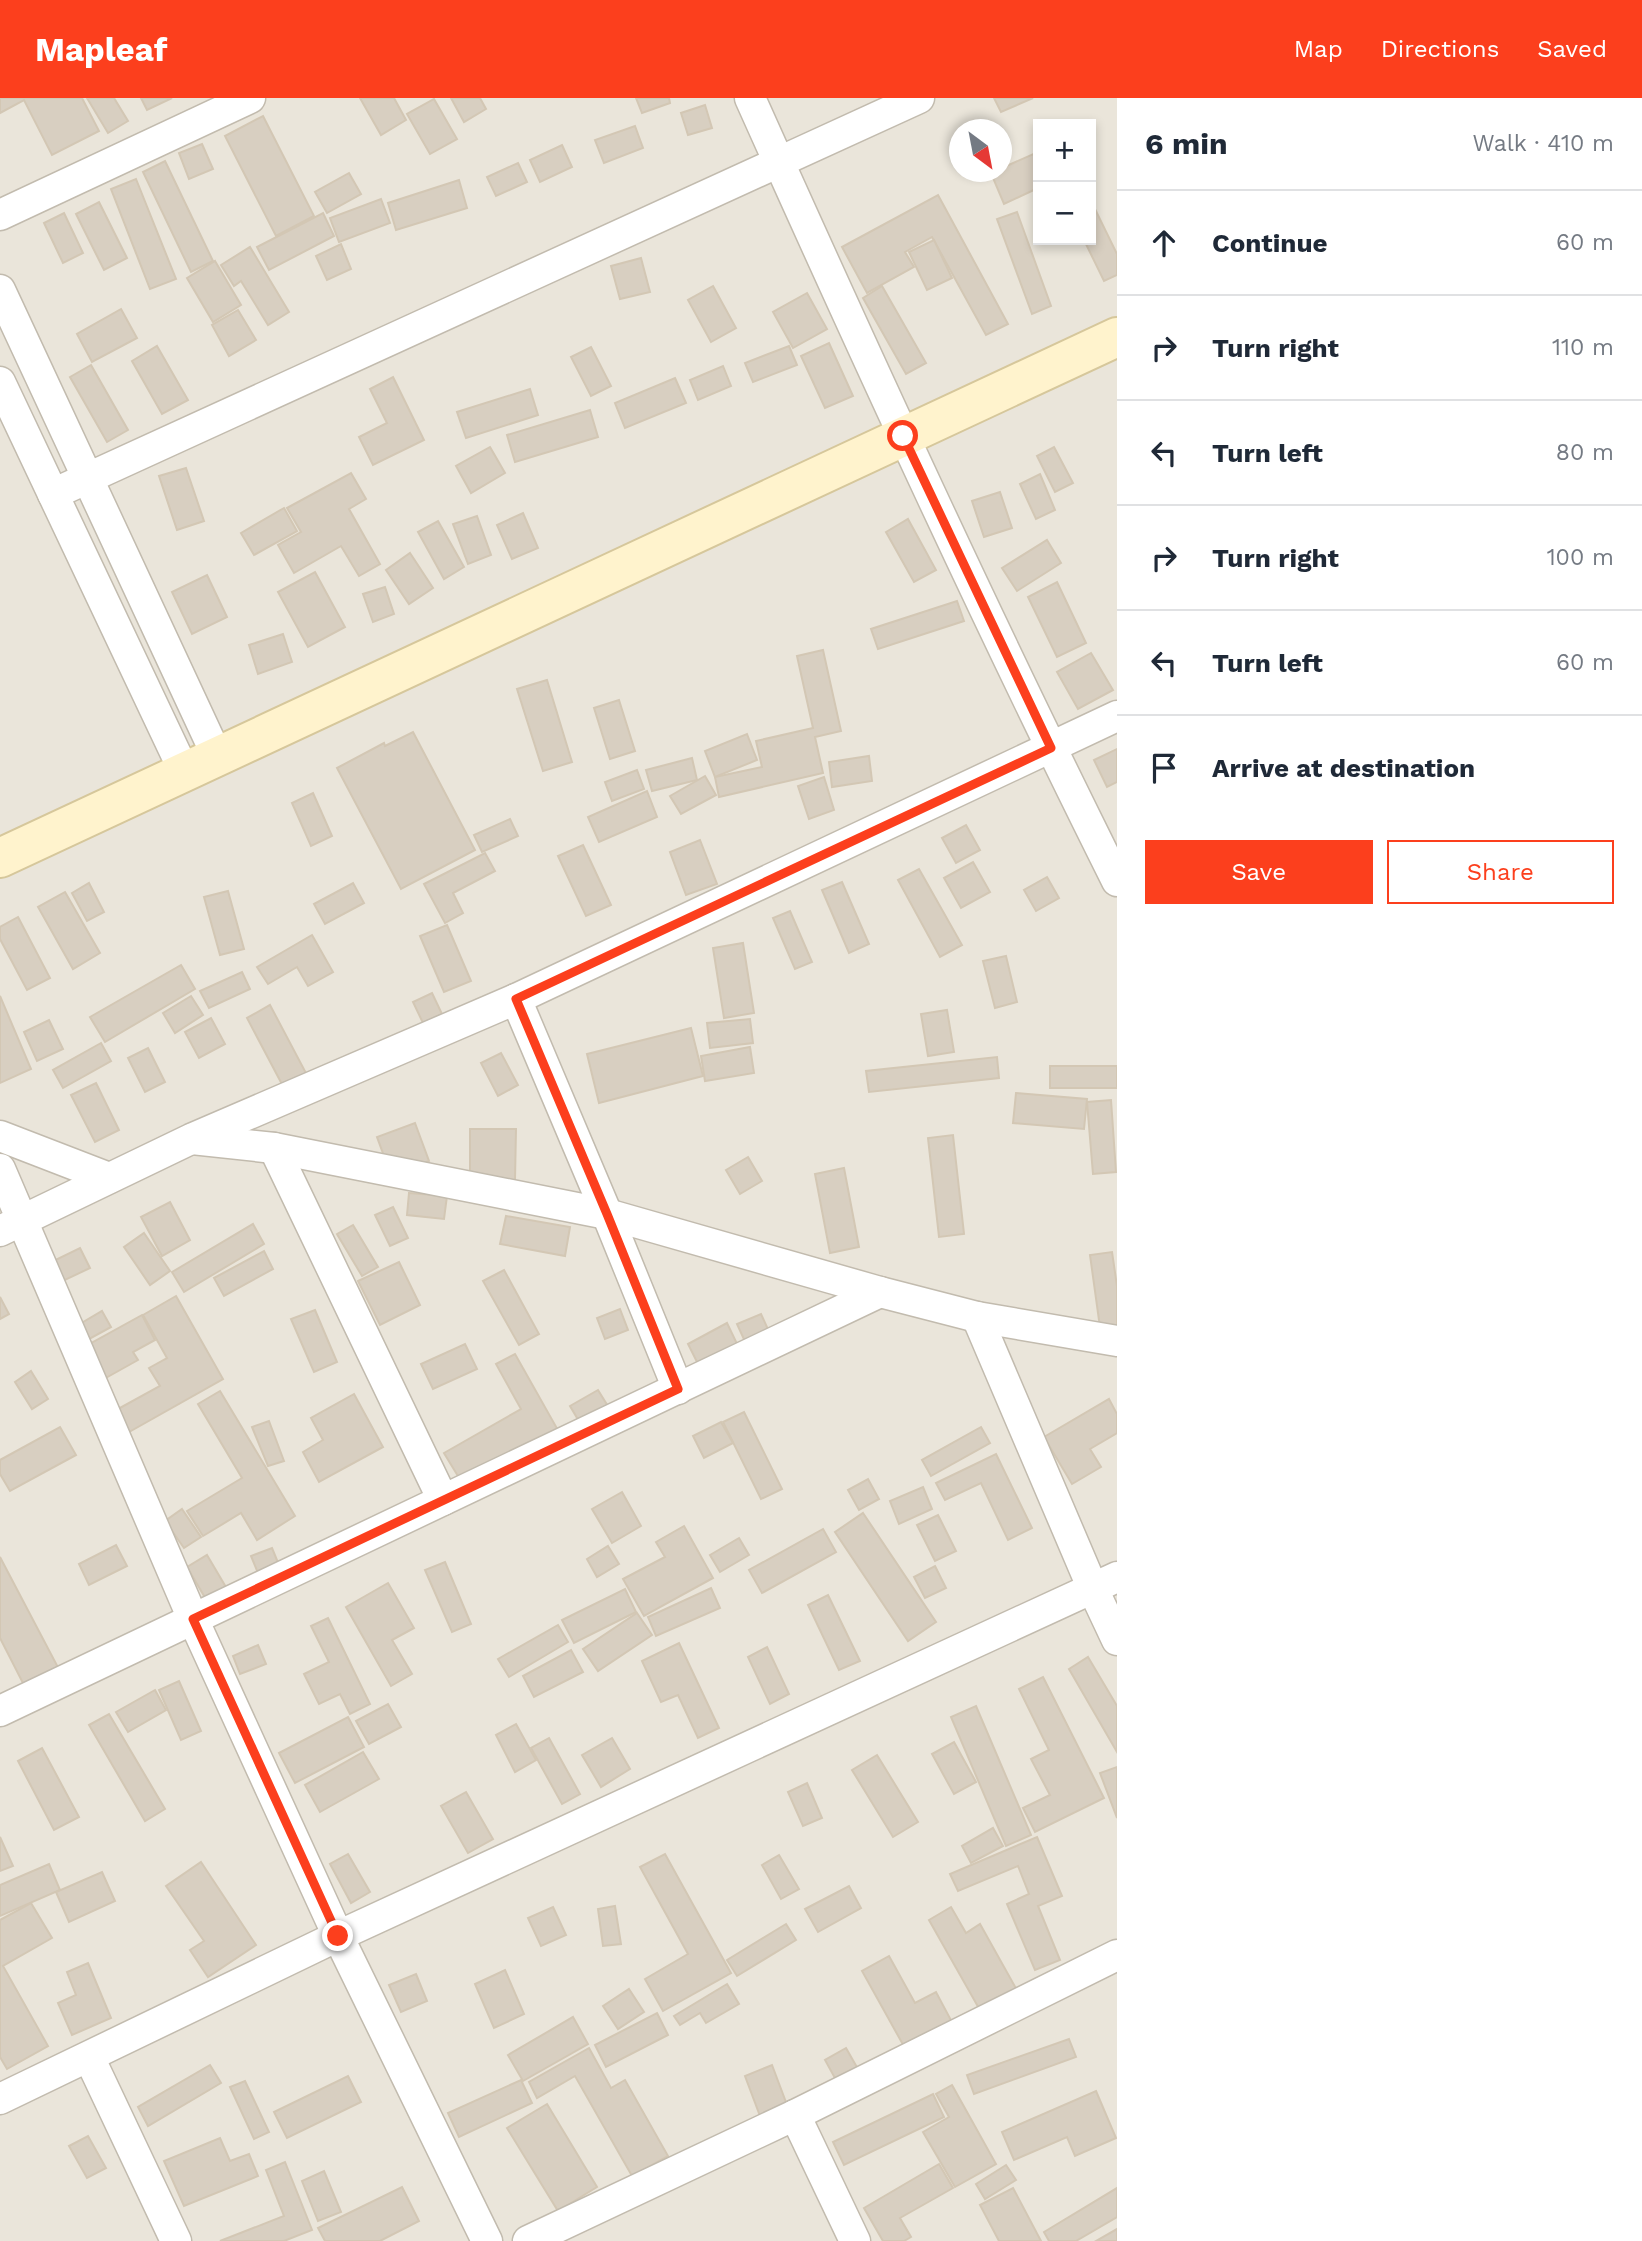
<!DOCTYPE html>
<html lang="en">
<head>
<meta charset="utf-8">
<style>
	body { margin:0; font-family:"Work Sans",sans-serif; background:#f2f2f3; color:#1f2937 }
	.controls { position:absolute; right:21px; top:21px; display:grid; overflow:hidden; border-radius:0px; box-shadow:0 4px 10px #0003 }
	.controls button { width:63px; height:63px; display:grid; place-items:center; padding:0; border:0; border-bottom:2px solid #e0e1e3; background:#fff; color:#1f2937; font:35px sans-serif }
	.compass { position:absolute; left:949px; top:21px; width:63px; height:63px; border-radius:50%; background:#fff; box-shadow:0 4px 10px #0003; rotate:148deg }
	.stop { position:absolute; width:21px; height:21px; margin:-16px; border:5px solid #fc3f1d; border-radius:50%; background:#fff }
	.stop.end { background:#fc3f1d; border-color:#fff; box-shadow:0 2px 7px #0008 }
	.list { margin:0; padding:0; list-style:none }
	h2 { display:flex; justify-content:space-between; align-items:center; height:91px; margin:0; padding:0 28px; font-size:30px }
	h2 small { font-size:23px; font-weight:400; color:#747a83 }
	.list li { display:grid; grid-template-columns:46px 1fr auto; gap:21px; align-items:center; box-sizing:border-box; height:105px; padding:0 28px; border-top:2px solid #e0e1e3 }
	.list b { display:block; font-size:26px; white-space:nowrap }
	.list em { font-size:23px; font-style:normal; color:#747a83 }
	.actions { display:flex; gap:14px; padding:21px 28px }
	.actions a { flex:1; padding:16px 0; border:2px solid #fc3f1d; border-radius:0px; text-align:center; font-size:24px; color:#fc3f1d }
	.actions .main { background:#fc3f1d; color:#fff }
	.icon { flex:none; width:38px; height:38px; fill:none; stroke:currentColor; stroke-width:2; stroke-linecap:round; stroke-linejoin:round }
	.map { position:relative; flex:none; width:1117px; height:2143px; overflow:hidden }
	header { display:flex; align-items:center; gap:42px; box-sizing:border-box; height:98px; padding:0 35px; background:#fc3f1d; color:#fff }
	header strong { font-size:33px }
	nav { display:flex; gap:38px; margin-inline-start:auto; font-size:24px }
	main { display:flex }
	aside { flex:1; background:#fff }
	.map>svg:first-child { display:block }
</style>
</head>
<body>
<header>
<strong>Mapleaf</strong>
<nav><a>Map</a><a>Directions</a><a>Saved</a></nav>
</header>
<main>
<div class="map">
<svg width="1117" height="2143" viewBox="0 0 1117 2143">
	<rect width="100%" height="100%" fill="#f6f3ec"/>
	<path fill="#eae5da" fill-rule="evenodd" d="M0,0h1117v2143h-1117zM1038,26h53v116h-53zM960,32h42v42h-42z"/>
	<g fill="#d8cfc1" stroke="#d3c7b4" stroke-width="2">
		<polygon points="0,0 82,0 99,33 52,57 24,2 0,15"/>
		<polygon points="87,0 114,0 128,23 108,35"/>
		<polygon points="141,0 172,0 147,12"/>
		<polygon points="360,0 394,0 406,22 381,37"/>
		<polygon points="451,0 480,0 486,11 464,24"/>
		<polygon points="636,0 669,0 670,5 642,15"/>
		<polygon points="994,0 1033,0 1001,14"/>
		<polygon points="434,1 457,41 430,56 407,16"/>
		<polygon points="705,7 712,30 688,37 681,15"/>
		<polygon points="263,18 314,118 276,138 225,38"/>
		<polygon points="635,28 643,50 604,65 595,42"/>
		<polygon points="202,46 213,71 189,81 179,55"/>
		<polygon points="562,47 572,69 540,84 530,62"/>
		<polygon points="1038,54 1038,90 1004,106 991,75 1002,74 1002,70"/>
		<polygon points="165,63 213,163 191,174 143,74"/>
		<polygon points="518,65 527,84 496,98 487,79"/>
		<polygon points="349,75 361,96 327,115 315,94"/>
		<polygon points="136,81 176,181 150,191 111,91"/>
		<polygon points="459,82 467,110 396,132 388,105"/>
		<polygon points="938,97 1008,226 986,237 932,139 905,154 914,169 867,195 842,149"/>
		<polygon points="381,101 390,125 339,144 330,120"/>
		<polygon points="99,104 127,160 104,172 76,116"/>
		<polygon points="1094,109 1117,156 1117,177 1104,183 1084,142 1091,142 1091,110"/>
		<polygon points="1017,114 1051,208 1032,216 997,121"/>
		<polygon points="64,115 83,155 63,165 44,125"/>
		<polygon points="323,115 334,138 269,172 257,149"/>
		<polygon points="934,142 952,180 927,192 909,154"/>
		<polygon points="341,146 351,171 327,182 316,158"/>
		<polygon points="250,149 289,214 268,227 241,183 234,188 221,167"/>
		<polygon points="641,160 650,194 620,201 611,168"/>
		<polygon points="215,163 241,207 213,224 187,180"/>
		<polygon points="713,188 736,230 711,244 688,202"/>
		<polygon points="882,188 926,265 906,276 863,200"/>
		<polygon points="807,195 827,231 793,250 773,214"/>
		<polygon points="121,211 137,240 92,264 77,236"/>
		<polygon points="238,212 256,242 229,258 212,227"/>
		<polygon points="829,245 853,298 825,310 801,258"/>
		<polygon points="157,248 188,302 162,316 132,263"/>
		<polygon points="789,248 797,267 753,284 745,265"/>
		<polygon points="591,249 611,288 591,298 571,259"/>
		<polygon points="91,267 128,332 107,344 70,279"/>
		<polygon points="723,268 731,288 698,302 690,282"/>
		<polygon points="393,279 424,342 373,367 359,339 387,325 370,291"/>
		<polygon points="675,280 686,305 625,330 615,305"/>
		<polygon points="530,291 538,317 466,340 457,314"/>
		<polygon points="590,312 598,339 515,364 507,337"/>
		<polygon points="490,349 505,375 471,395 456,368"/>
		<polygon points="1054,349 1073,385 1055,394 1037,358"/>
		<polygon points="186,370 204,423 177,432 159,378"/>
		<polygon points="351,375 366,401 349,411 380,466 359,478 341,448 294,475 278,447 301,434 287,410"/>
		<polygon points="1040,376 1055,412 1036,421 1020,386"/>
		<polygon points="1000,394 1012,430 984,439 972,403"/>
		<polygon points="284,410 297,433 254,457 241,435"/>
		<polygon points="523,415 538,450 512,461 497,427"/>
		<polygon points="477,418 491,457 468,466 453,426"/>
		<polygon points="908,421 936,472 914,484 886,434"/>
		<polygon points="438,423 464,469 444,481 418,434"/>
		<polygon points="1047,442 1061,465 1017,493 1002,470"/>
		<polygon points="410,455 433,490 409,506 386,472"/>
		<polygon points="315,474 345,529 308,549 278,494"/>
		<polygon points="207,477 227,519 192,536 172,494"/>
		<polygon points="1057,484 1086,545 1057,559 1028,499"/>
		<polygon points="385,489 394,516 373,524 363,496"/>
		<polygon points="957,503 964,523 878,551 871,531"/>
		<polygon points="283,536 292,564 258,576 249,547"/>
		<polygon points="823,552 841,633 815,639 823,675 719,699 715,679 762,669 756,643 813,630 797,558"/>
		<polygon points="1091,555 1113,592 1078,611 1057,574"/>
		<polygon points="547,582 572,664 543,673 517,591"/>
		<polygon points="619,602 635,653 610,661 594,610"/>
		<polygon points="413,634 475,752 401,791 337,670 384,645 385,648"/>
		<polygon points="747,636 757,662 715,679 705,653"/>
		<polygon points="1117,651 1117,684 1107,689 1094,662"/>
		<polygon points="869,658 872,683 832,689 829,664"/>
		<polygon points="692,660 697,682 652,693 646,672"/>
		<polygon points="637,672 644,691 612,703 605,684"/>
		<polygon points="705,678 716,697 681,716 670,698"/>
		<polygon points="824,679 834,712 809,721 798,688"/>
		<polygon points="647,693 657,719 599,744 588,719"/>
		<polygon points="313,695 332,738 311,748 292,705"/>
		<polygon points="510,721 518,738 482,754 474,737"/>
		<polygon points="966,727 980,752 956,765 942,740"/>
		<polygon points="700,742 717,786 686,797 670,754"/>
		<polygon points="583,747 611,807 586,818 558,758"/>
		<polygon points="485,755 495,773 453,795 463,815 445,825 424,786"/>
		<polygon points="973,764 990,794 961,810 944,780"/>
		<polygon points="919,771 962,847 940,859 898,782"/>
		<polygon points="1047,779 1059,800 1036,813 1024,792"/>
		<polygon points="842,784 869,846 849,855 822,792"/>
		<polygon points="89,785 104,814 87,823 72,795"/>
		<polygon points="353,785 364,805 325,826 314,806"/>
		<polygon points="228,793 244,851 220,857 204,799"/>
		<polygon points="65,794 100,855 73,871 38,809"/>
		<polygon points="790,813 812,864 795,871 773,820"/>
		<polygon points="18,819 50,880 27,892 0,841 0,829"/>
		<polygon points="447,827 471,883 444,894 420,838"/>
		<polygon points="312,837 333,874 308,888 297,869 268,886 257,869"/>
		<polygon points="743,845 754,915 724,920 713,850"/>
		<polygon points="1006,858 1017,904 995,910 983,863"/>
		<polygon points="181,867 195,891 105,944 90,919"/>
		<polygon points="242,874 250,891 209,910 200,893"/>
		<polygon points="432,895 442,916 423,925 413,904"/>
		<polygon points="0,898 31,971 0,985"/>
		<polygon points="191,898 203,917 175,935 163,915"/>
		<polygon points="270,907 307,977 284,990 247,920"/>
		<polygon points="947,912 954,954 928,958 921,916"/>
		<polygon points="211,920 225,946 199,960 185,934"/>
		<polygon points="750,921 753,945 710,950 707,925"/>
		<polygon points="49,922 63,951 37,963 24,934"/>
		<polygon points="691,930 703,978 599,1005 587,956"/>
		<polygon points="101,945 111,963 63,990 53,972"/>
		<polygon points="750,949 754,975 705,983 701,958"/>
		<polygon points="148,950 165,984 145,994 128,960"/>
		<polygon points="501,955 518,987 498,998 481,965"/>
		<polygon points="997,959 999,980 869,994 866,973"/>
		<rect x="1050" y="968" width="67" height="22"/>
		<polygon points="96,985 119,1032 95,1044 71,997"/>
		<polygon points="1016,995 1087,1001 1084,1031 1013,1025"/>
		<polygon points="1111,1002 1116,1074 1093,1076 1087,1004"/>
		<polygon points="415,1025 429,1063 391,1077 377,1039"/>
		<polygon points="470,1031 516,1031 515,1082 470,1082"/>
		<polygon points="953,1037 964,1136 939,1139 928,1040"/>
		<polygon points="748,1059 762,1083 740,1096 726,1072"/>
		<polygon points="844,1070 859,1149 830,1155 815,1076"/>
		<polygon points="409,1095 447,1098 444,1121 407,1117"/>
		<polygon points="170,1104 190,1142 162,1158 141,1119"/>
		<polygon points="393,1109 408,1140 390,1148 375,1117"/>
		<polygon points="506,1118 570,1129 565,1158 500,1146"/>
		<polygon points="253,1126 264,1146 184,1194 172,1174"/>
		<polygon points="353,1127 378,1169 362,1178 337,1136"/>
		<polygon points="144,1135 170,1173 150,1187 124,1149"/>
		<polygon points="80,1150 90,1170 48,1190 39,1170"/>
		<polygon points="264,1153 273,1171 224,1198 214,1180"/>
		<polygon points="1112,1154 1117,1188 1117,1249 1103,1251 1090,1157"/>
		<polygon points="399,1164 420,1207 380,1227 358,1183"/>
		<polygon points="504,1172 539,1236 519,1247 483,1183"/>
		<polygon points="176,1198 223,1281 122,1338 109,1316 160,1288 149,1270 167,1260 143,1217"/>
		<polygon points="0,1199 9,1216 0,1221"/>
		<polygon points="620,1211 628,1232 605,1241 597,1220"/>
		<polygon points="315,1212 337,1264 314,1274 291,1221"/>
		<polygon points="102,1213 111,1229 82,1245 73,1230"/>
		<polygon points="761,1216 771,1238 747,1248 737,1226"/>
		<polygon points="142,1217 155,1242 133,1254 138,1262 95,1286 77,1253"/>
		<polygon points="727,1225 739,1250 700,1270 688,1246"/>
		<polygon points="465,1246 477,1271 433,1291 421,1266"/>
		<polygon points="515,1256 559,1334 464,1388 444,1355 521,1311 496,1266"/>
		<polygon points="31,1273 48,1301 32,1311 15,1284"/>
		<polygon points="598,1292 614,1318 586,1335 570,1308"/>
		<polygon points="220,1293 295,1418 257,1442 241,1415 203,1438 187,1413 242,1380 198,1306"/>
		<polygon points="354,1296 383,1349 319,1384 303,1354 323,1342 311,1320"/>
		<polygon points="1109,1301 1117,1316 1117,1335 1090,1351 1101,1369 1072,1386 1044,1339"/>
		<polygon points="744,1314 782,1391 761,1401 723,1324"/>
		<polygon points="269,1323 284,1363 268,1368 252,1329"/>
		<polygon points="721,1324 733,1345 704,1360 693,1338"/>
		<polygon points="60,1329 76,1357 10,1393 0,1376 0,1362"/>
		<polygon points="981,1329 990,1345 931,1378 922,1362"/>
		<polygon points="996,1356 1032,1430 1008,1442 981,1385 945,1402 936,1385"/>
		<polygon points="868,1381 879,1401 859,1412 848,1392"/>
		<polygon points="923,1389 932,1411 899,1426 890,1403"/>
		<polygon points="622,1394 641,1428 612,1445 592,1411"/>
		<polygon points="182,1411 201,1439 184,1450 165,1423"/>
		<polygon points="863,1415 936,1524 908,1543 835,1434"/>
		<polygon points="938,1417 956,1453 935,1463 917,1427"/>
		<polygon points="684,1428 713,1480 644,1518 623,1481 665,1459 656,1444"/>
		<polygon points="823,1431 836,1454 762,1495 749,1472"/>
		<polygon points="739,1440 749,1457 720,1474 710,1457"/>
		<polygon points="116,1447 127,1468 89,1487 79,1466"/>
		<polygon points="608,1448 619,1466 597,1479 587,1461"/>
		<polygon points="272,1450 281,1472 260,1480 251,1458"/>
		<polygon points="207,1457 230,1496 210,1508 187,1469"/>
		<polygon points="0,1459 62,1577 28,1595 0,1540"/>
		<polygon points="445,1464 471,1526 452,1534 425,1472"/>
		<polygon points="935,1468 946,1490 925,1500 914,1479"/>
		<polygon points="388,1485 414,1530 392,1542 412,1576 391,1588 346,1509"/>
		<polygon points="711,1490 720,1510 656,1538 648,1519"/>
		<polygon points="625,1491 636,1514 574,1545 562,1522"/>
		<polygon points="828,1497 860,1563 839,1572 808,1507"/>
		<polygon points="637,1515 652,1537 598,1573 583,1551"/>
		<polygon points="328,1520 370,1606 350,1616 340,1596 319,1606 304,1576 329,1564 311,1528"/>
		<polygon points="558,1527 568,1544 509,1579 498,1561"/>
		<polygon points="679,1545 719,1630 698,1640 678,1597 661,1604 642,1563"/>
		<polygon points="258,1547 266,1566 240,1576 233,1558"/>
		<polygon points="767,1549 789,1596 770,1606 748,1559"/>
		<polygon points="571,1552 583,1574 534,1599 523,1578"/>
		<polygon points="1088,1559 1117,1608 1117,1654 1069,1571"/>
		<polygon points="1043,1579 1104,1700 1035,1734 1023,1710 1050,1697 1031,1661 1049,1652 1019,1591"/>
		<polygon points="179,1583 201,1633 181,1642 159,1592"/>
		<polygon points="155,1592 166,1612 128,1634 116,1614"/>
		<polygon points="388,1606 401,1629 369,1646 356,1623"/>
		<polygon points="976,1608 1031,1737 1006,1748 951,1619"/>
		<polygon points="109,1616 165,1711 145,1723 89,1627"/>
		<polygon points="348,1619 364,1649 295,1685 279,1655"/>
		<polygon points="516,1626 536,1662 515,1674 496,1637"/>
		<polygon points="549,1640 580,1696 562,1706 531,1650"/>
		<polygon points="612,1640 630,1671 601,1689 582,1657"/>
		<polygon points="954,1644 976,1684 954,1696 932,1656"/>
		<polygon points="42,1650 79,1719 54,1732 18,1663"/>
		<polygon points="363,1654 379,1681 320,1714 305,1687"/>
		<polygon points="877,1657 918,1724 893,1739 852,1672"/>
		<polygon points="1117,1669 1117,1720 1100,1675"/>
		<polygon points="807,1685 822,1720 803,1728 788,1694"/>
		<polygon points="466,1694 493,1741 468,1755 441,1708"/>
		<polygon points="993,1730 1003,1748 971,1765 962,1748"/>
		<polygon points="0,1739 13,1768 0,1773"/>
		<polygon points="1037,1739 1062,1798 1038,1808 1060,1862 1035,1872 1007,1806 1029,1796 1018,1768 958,1793 950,1776"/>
		<polygon points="348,1756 370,1794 351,1805 330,1766"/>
		<polygon points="665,1756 731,1875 663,1913 645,1881 688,1856 640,1769"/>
		<polygon points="779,1757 799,1791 781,1801 762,1767"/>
		<polygon points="201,1764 256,1847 208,1879 190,1852 204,1843 166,1788"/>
		<polygon points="49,1766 60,1792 0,1818 0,1787"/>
		<polygon points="102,1774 115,1803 69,1824 56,1794"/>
		<polygon points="849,1788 861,1810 818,1834 805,1811"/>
		<polygon points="31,1805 52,1840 3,1868 48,1948 7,1971 0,1959 0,1822"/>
		<polygon points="615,1808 621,1846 603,1848 598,1811"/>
		<polygon points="553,1809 566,1837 541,1848 528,1820"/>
		<polygon points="951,1809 966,1835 980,1826 1018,1894 981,1914 929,1822"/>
		<polygon points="786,1826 796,1842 737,1878 727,1862"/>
		<polygon points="889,1858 915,1905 936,1894 953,1926 906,1952 862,1873"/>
		<polygon points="88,1865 111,1920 72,1937 58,1905 76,1897 67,1874"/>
		<polygon points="505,1872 524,1916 494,1930 475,1886"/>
		<polygon points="416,1876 427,1903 401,1914 389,1887"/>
		<polygon points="727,1886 739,1906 706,1925 700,1915 680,1927 674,1918"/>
		<polygon points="629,1891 644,1914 618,1931 603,1908"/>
		<polygon points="657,1915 668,1937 606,1969 595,1947"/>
		<polygon points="573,1919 588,1946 523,1983 508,1957"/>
		<polygon points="1069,1941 1076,1959 974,1996 967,1977"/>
		<polygon points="589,1950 611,1990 625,1982 668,2058 632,2078 575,1978 537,2000 529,1984"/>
		<polygon points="846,1950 858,1971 836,1982 825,1962"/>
		<polygon points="210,1967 221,1985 148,2028 138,2009"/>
		<polygon points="772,1967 787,2007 760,2018 745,1978"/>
		<polygon points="348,1978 361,2004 287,2040 274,2014"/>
		<polygon points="521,1982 532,2005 459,2039 448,2015"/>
		<polygon points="245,1983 269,2034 254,2041 230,1989"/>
		<polygon points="952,1987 996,2066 955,2089 923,2034 949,2019 936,1996"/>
		<polygon points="1096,1993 1116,2040 1075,2058 1067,2039 1014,2062 1002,2034"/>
		<polygon points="933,1996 944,2019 844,2067 833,2044"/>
		<polygon points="547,2006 597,2089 558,2113 507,2030"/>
		<polygon points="88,2038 106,2070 87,2080 69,2048"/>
		<polygon points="220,2040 230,2063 249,2056 258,2078 184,2108 164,2063"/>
		<polygon points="285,2064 312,2132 284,2143 220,2143 284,2118 266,2072"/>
		<polygon points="939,2066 953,2090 900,2120 911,2139 904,2143 883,2143 864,2110"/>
		<polygon points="1006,2067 1016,2082 985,2101 976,2086"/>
		<polygon points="324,2073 341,2114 318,2123 302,2083"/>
		<polygon points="402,2089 419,2123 380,2143 325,2143 318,2130"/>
		<polygon points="1013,2090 1041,2143 999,2143 980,2107"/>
		<polygon points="1117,2090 1117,2119 1076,2143 1049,2143 1044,2134"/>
		<polygon points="1117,2131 1117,2143 1096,2143"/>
	</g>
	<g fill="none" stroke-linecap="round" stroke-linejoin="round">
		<defs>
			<g id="street">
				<path d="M750,0c118,263 238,525 367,783"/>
				<polyline points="0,117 250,0"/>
				<polyline points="0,192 217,658"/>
				<polyline points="0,284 184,673"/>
				<polyline points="53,396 919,0"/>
				<polyline points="516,901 607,1116 678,1291"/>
				<polyline points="0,1038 109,1080"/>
				<polyline points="192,1041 274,1050 607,1116 880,1194 977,1219 1117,1243"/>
				<polyline points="274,1050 443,1402"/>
				<polyline points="0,1071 193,1521 338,1838 487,2143"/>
				<polyline points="0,1133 191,1041 516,901 1117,618"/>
				<polyline points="977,1219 1093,1491 1117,1542"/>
				<polyline points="0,1613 880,1194"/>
				<polyline points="89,1959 176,2143"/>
				<polyline points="0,2001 338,1838 1117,1479"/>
				<polyline points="795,2017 855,2143"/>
				<polyline points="528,2143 795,2017 1117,1857"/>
			</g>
			<polyline id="secondary" points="0,760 1117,239"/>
		</defs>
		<use href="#street" stroke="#c2bbae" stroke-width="33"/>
		<use href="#secondary" stroke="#d6c79b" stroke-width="42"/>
		<use href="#street" stroke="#fff" stroke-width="30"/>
		<use href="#secondary" stroke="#fff3cd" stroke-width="38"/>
	</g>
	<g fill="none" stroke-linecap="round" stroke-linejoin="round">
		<polyline stroke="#fc3f1d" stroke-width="9" points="338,1838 193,1521 678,1291 607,1116 516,901 1051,650 903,338"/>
	</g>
</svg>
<div class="controls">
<button>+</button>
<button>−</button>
</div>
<svg class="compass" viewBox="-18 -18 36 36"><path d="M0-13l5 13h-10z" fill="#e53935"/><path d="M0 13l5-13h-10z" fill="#747a83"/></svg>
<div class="stop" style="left:903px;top:338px"></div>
<div class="stop end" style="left:338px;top:1838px"></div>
</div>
<aside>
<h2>6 min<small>Walk · 410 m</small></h2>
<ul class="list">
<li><svg class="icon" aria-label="ahead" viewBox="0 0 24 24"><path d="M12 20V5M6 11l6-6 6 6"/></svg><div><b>Continue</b></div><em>60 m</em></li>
<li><svg class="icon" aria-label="right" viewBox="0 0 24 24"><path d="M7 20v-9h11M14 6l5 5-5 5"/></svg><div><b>Turn right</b></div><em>110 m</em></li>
<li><svg class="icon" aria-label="left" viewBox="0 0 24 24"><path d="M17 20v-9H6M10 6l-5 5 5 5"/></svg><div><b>Turn left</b></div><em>80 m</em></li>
<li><svg class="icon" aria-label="right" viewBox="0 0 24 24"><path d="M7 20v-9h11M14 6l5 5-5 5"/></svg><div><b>Turn right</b></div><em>100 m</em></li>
<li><svg class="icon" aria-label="left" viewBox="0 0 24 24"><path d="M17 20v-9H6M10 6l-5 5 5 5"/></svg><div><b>Turn left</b></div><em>60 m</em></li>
<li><svg class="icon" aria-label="arrive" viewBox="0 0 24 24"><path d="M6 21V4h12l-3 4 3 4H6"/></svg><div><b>Arrive at destination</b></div></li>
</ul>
<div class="actions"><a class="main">Save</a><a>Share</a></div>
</aside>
</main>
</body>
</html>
